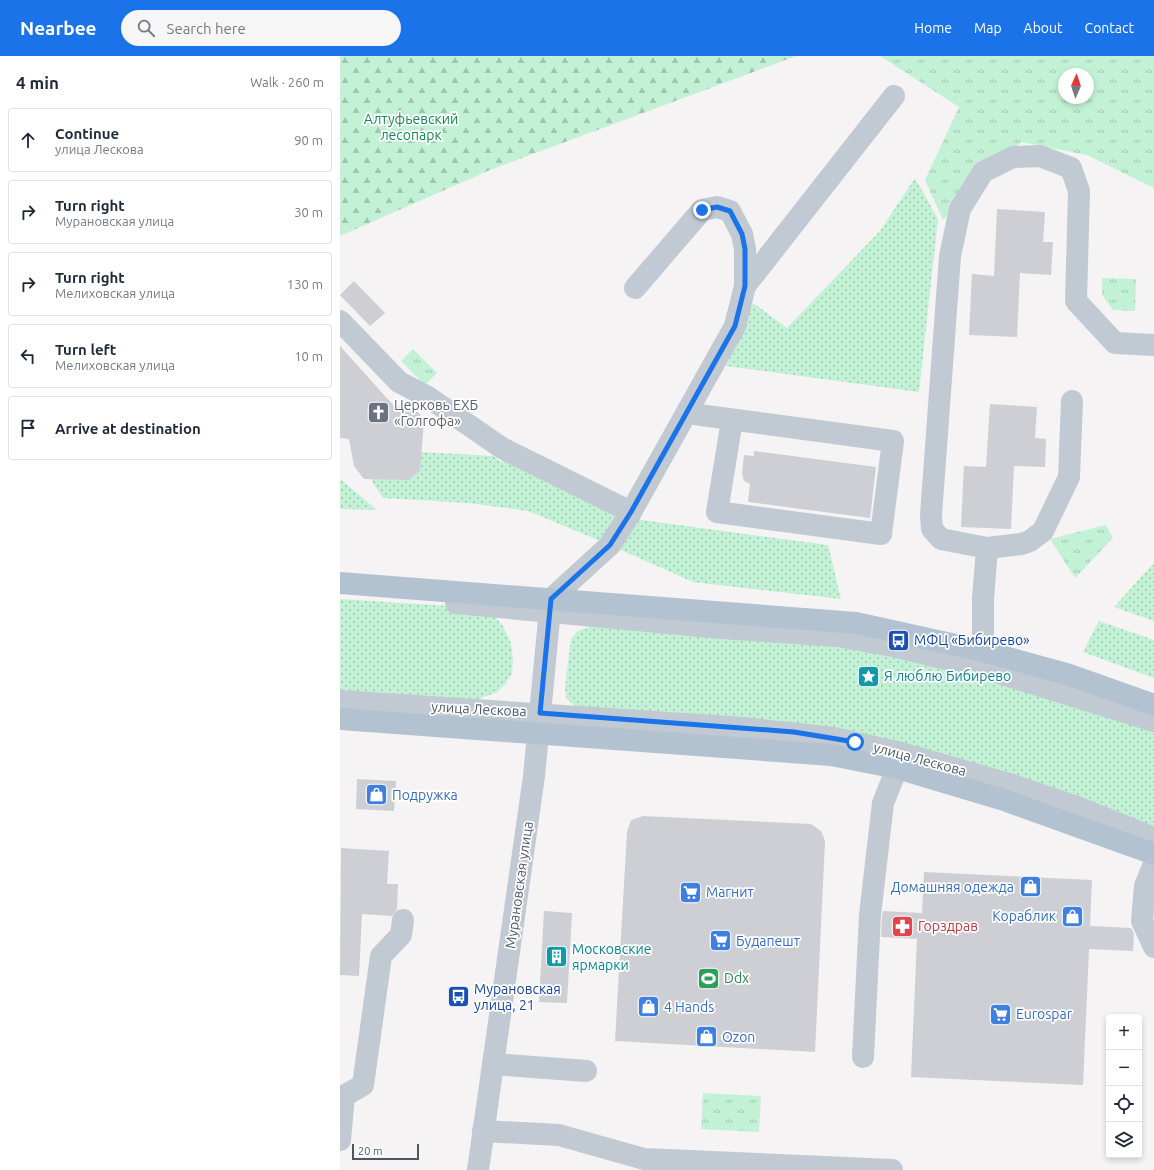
<!DOCTYPE html>
<html lang="en">
<head>
<meta charset="utf-8">
<style>
	body { margin:0; font-family:Ubuntu,sans-serif; background:#f6f6f7; color:#1f2937 }
	.controls { position:absolute; right:12px; bottom:12px; display:grid; overflow:hidden; border-radius:4px; box-shadow:0 2px 6px #0003 }
	.controls button { width:36px; height:36px; display:grid; place-items:center; padding:0; border:0; border-bottom:1px solid #e0e1e3; background:#fff; color:#1f2937; font:20px sans-serif }
	.compass { position:absolute; left:718px; top:12px; width:36px; height:36px; border-radius:50%; background:#fff; box-shadow:0 2px 6px #0003; rotate:3deg }
	.scale { position:absolute; left:12px; bottom:10px; width:67px; box-sizing:border-box; padding-left:4px; border:2px solid #4a5661; border-top:0; font-size:11px; line-height:14px; white-space:nowrap; color:#4a5661; -webkit-text-stroke:3px #fff; paint-order:stroke }
	.stop { position:absolute; width:12px; height:12px; margin:-9px; border:3px solid #1a73e8; border-radius:50%; background:#fff }
	.stop.end { background:#1a73e8; border-color:#fff; box-shadow:0 1px 4px #0008 }
	.list { margin:0; padding:0; list-style:none }
	h2 { display:flex; justify-content:space-between; align-items:center; height:52px; margin:0; padding:0 16px; font-size:17px }
	h2 small { font-size:13px; font-weight:400; color:#747a83 }
	.list li { display:grid; grid-template-columns:26px 1fr auto; gap:12px; align-items:center; box-sizing:border-box; height:64px; margin:0 8px 8px; padding:0 8px; border:1px solid #e0e1e3; border-radius:4px }
	.list b { display:block; font-size:15px; white-space:nowrap }
	.list p { margin:0; font-size:13px; white-space:nowrap; color:#747a83 }
	.list em { font-size:13px; font-style:normal; color:#747a83 }
	.icon { flex:none; width:22px; height:22px; fill:none; stroke:currentColor; stroke-width:2; stroke-linecap:round; stroke-linejoin:round }
	.map { position:relative; flex:none; width:814px; height:1114px; overflow:hidden }
	header { display:flex; align-items:center; gap:24px; box-sizing:border-box; height:56px; padding:0 20px; background:#1a73e8; color:#fff }
	header strong { font-size:19px }
	nav { display:flex; gap:22px; margin-inline-start:auto; font-size:14px }
	.search { width:280px; height:36px; background:#f6f6f7; display:flex; align-items:center; gap:10px; box-sizing:border-box; padding:0 14px; border-radius:22px; color:#747a83; font-size:15px }
	main { display:flex }
	aside { flex:1; background:#fff }
	.map>svg:first-child { display:block }
</style>
</head>
<body>
<header>
<strong>Nearbee</strong>
<div class="search"><svg class="icon" aria-label="search" viewBox="0 0 24 24"><circle cx="10" cy="10" r="6"/><path d="M15 15l6 6"/></svg>Search here</div>
<nav><a>Home</a><a>Map</a><a>About</a><a>Contact</a></nav>
</header>
<main>
<aside>
<h2>4 min<small>Walk · 260 m</small></h2>
<ul class="list">
<li><svg class="icon" aria-label="ahead" viewBox="0 0 24 24"><path d="M12 20V5M6 11l6-6 6 6"/></svg><div><b>Continue</b><p>улица Лескова</p></div><em>90 m</em></li>
<li><svg class="icon" aria-label="right" viewBox="0 0 24 24"><path d="M7 20v-9h11M14 6l5 5-5 5"/></svg><div><b>Turn right</b><p>Мурановская улица</p></div><em>30 m</em></li>
<li><svg class="icon" aria-label="right" viewBox="0 0 24 24"><path d="M7 20v-9h11M14 6l5 5-5 5"/></svg><div><b>Turn right</b><p>Мелиховская улица</p></div><em>130 m</em></li>
<li><svg class="icon" aria-label="left" viewBox="0 0 24 24"><path d="M17 20v-9H6M10 6l-5 5 5 5"/></svg><div><b>Turn left</b><p>Мелиховская улица</p></div><em>10 m</em></li>
<li><svg class="icon" aria-label="arrive" viewBox="0 0 24 24"><path d="M6 21V4h12l-3 4 3 4H6"/></svg><div><b>Arrive at destination</b></div></li>
</ul>
</aside>
<div class="map">
<svg width="814" height="1114" viewBox="0 0 814 1114">
	<defs>
		<pattern id="grass-dots" width="8" height="8" patternUnits="userSpaceOnUse"><rect width="8" height="8" fill="#c3f1d5"/><path d="M2 2h.1M6 6h.1" fill="none" stroke="#a0c6b0" stroke-width="1.8" stroke-linecap="round"/></pattern>
		<pattern id="forest-firs" width="22" height="20" patternUnits="userSpaceOnUse"><rect width="22" height="20" fill="#c3f1d5"/><path d="M5 1l3.5 6h-7zM16 11l3.5 6h-7z" fill="#a0c6b0"/></pattern>
		<pattern id="park-tufts" width="24" height="20" patternUnits="userSpaceOnUse"><rect width="24" height="20" fill="#c3f1d5"/><path d="M3 7l-1-3M5 7V3M7 7l1-3M15 17l-1-3M17 17v-4M19 17l1-3" fill="none" stroke="#a0c6b0"/></pattern>
	</defs>
	<rect width="100%" height="100%" fill="#f5f3f3"/>
	<g fill="url(#grass-dots)">
		<polygon points="575,122 598,163 579,336 386,310 413,247 447,272 540,175"/>
		<polygon points="81,396 153,400 161,406 169,396 291,456 301,464 488,489 501,543 353,526 270,489 188,455 128,447 43,442 30,422 68,424 80,415"/>
		<polygon points="0,423 37,454 0,453"/>
		<polygon points="814,507 814,565 774,551"/>
		<polygon points="0,543 139,552 152,557 163,570 171,587 173,603 172,617 166,627 157,636 131,646 0,638"/>
		<polygon points="759,565 814,584 814,622 743,596"/>
		<polygon points="251,570 518,591 643,617 814,672 814,773 235,650 226,642 225,632 231,583 238,575"/>
	</g>
	<polygon fill="url(#forest-firs)" points="0,0 456,0 150,114 0,180"/>
	<g fill="url(#park-tufts)" fill-rule="evenodd">
		<path d="M540,0h274v132l-67,-33 -66,-13 -78,78 -18,-40 34,-73zM724,18h24v24h-24z"/>
		<polygon points="762,222 796,223 795,255 773,254 762,239"/>
		<polygon points="73,293 97,317 85,329 61,305"/>
		<polygon points="766,469 773,482 735,522 710,483"/>
		<polygon points="363,1037 421,1040 419,1076 361,1073"/>
	</g>
	<g fill="#cdcfd5">
		<polygon points="657,153 705,156 703,186 713,186 711,219 680,217 677,281 629,279 632,218 654,220"/>
		<polygon points="14,225 45,257 30,270 0,239"/>
		<polygon points="0,290 54,350 74,350 84,365 80,415 68,424 24,423 14,410 9,383 0,382"/>
		<polygon points="650,348 697,351 695,382 706,383 705,411 674,410 671,473 621,471 624,410 646,411"/>
		<polygon points="414,395 536,411 530,462 408,446 410,428 404,425 402,418 404,399 414,400"/>
		<polygon points="17,723 56,725 54,755 16,753"/>
		<polygon points="303,760 471,768 481,775 485,785 475,996 275,985 287,776 291,764"/>
		<polygon points="1,792 49,795 47,828 58,828 57,853 52,860 22,858 19,920 0,919"/>
		<polygon points="584,816 752,824 750,870 791,872 794,877 793,895 749,893 743,1029 571,1021 577,883 541,881 542,860 543,855 582,857"/>
		<polygon points="204,855 232,857 227,947 199,946"/>
	</g>
	<g fill="none" stroke-linecap="round" stroke-linejoin="round">
		<g stroke="#c1cad2" stroke-width="22">
			<polyline points="405,230 554,40"/>
			<polyline points="0,265 59,326 88,341 162,392 291,456"/>
			<polyline points="347,357 360,359 553,385 541,478 377,456 392,364"/>
			<polyline points="647,492 681,488 690,485 703,475 729,421 732,345"/>
			<polyline points="116,547 382,572 498,580 558,591 643,612 814,665"/>
			<polyline points="643,595 643,543 647,492 601,483 592,473 591,459 610,200 620,153 643,116 673,101 700,100 731,112 739,135 736,245 775,287 814,289"/>
			<polyline points="0,645 404,672 494,682 561,697 669,728 737,751 814,782"/>
			<polyline points="814,808 805,830 802,865 814,891"/>
			<polyline points="523,1001 530,859 543,747 557,712"/>
			<polyline points="153,1008 246,1015"/>
			<polyline points="143,1075 219,1079 304,1103 552,1114"/>
			<polyline points="0,1084 4,1040 23,1029 41,900 61,879 63,864"/>
			<polyline points="138,1114 194,720 211,543 270,489 291,456 395,270 405,230 405,193 402,178 390,155 377,151 362,154 295,232"/>
		</g>
		<g stroke="#b3c2d1" stroke-width="22">
			<polyline points="0,527 516,567 643,595 727,618 814,649"/>
			<polyline points="0,663 491,699 557,712 664,744 814,798"/>
		</g>
	</g>
	<g fill="none" stroke-linecap="round" stroke-linejoin="round">
		<polyline stroke="#1a73e8" stroke-width="5" points="362,154 377,151 390,155 402,178 405,193 405,230 395,270 291,456 270,489 211,543 200,657 454,676 515,686"/>
	</g>
	<defs>
		<symbol id="church-square" viewBox="-11 -11 22 22"><rect x="-9" y="-9" width="18" height="18" rx="4" fill="#6b7280" stroke="#fff"/><path d="M-1.2-6h2.4v3.5h3.3v2.4h-3.3V6h-2.4V-.1h-3.3v-2.4h3.3Z" fill="#fff"/></symbol>
		<symbol id="bus-square" viewBox="-11 -11 22 22"><rect x="-9" y="-9" width="18" height="18" rx="4" fill="#1a4fb4" stroke="#fff"/><path d="M-5-6H5V4H4V6H2V4H-2V6H-4V4H-5ZM-3.5-4V0h7V-4ZM-3.5 1.2v1.5H-2V1.2ZM2 1.2v1.5H3.5V1.2Z" fill="#fff"/></symbol>
		<symbol id="sight-square" viewBox="-11 -11 22 22"><rect x="-9" y="-9" width="18" height="18" rx="4" fill="#0f9aa8" stroke="#fff"/><path d="M0-6L1.8-2.2L6-1.7L2.9 1.2L3.7 5.4L0 3.3L-3.7 5.4L-2.9 1.2L-6-1.7L-1.8-2.2Z" fill="#fff"/></symbol>
		<symbol id="shop-square" viewBox="-11 -11 22 22"><rect x="-9" y="-9" width="18" height="18" rx="4" fill="#3f7fe0" stroke="#fff"/><path d="M-5-2.5h2.3a2.7 3.5 0 0 1 5.4 0H5L5.5 6h-11ZM-1.5-2.5h3a1.5 2.3 0 0 0-3 0Z" fill="#fff"/></symbol>
		<symbol id="supermarket-square" viewBox="-11 -11 22 22"><rect x="-9" y="-9" width="18" height="18" rx="4" fill="#3f7fe0" stroke="#fff"/><path d="M-6-5.5h2.5l.6 2H6L4.5 2H-2.5L-4.4-4H-6ZM-1.5 3.2a1.3 1.3 0 1 0 .1 0ZM3 3.2a1.3 1.3 0 1 0 .1 0Z" fill="#fff"/></symbol>
		<symbol id="pharmacy-square" viewBox="-11 -11 22 22"><rect x="-9" y="-9" width="18" height="18" rx="4" fill="#e0444e" stroke="#fff"/><path d="M-2-6h4v4h4v4h-4v4h-4v-4h-4v-4h4Z" fill="#fff"/></symbol>
		<symbol id="building-square" viewBox="-11 -11 22 22"><rect x="-9" y="-9" width="18" height="18" rx="4" fill="#0f9aa8" stroke="#fff"/><path d="M-4-6H4V6H1V3H-1V6H-4ZM-2.5-4.3h1.7v1.8h-1.7ZM.8-4.3h1.7v1.8H.8ZM-2.5-1h1.7V.8h-1.7ZM.8-1h1.7V.8H.8Z" fill="#fff"/></symbol>
		<symbol id="stadium-square" viewBox="-11 -11 22 22"><rect x="-9" y="-9" width="18" height="18" rx="4" fill="#2e9e5b" stroke="#fff"/><path d="M0-5a6.5 5 0 1 0 0 10a6.5 5 0 1 0 0-10ZM-3.5-1.8h7v3.6h-7Z" fill="#fff"/></symbol>
	</defs>
	<g fill-rule="evenodd">
		<use href="#church-square" x="26" y="344" width="25" height="25"/>
		<use href="#bus-square" x="546" y="572" width="25" height="25"/>
		<use href="#sight-square" x="516" y="608" width="25" height="25"/>
		<use href="#shop-square" x="24" y="726" width="25" height="25"/>
		<use href="#shop-square" x="678" y="818" width="25" height="25"/>
		<use href="#supermarket-square" x="338" y="824" width="25" height="25"/>
		<use href="#shop-square" x="720" y="848" width="25" height="25"/>
		<use href="#pharmacy-square" x="550" y="858" width="25" height="25"/>
		<use href="#supermarket-square" x="368" y="872" width="25" height="25"/>
		<use href="#building-square" x="204" y="888" width="25" height="25"/>
		<use href="#stadium-square" x="356" y="910" width="25" height="25"/>
		<use href="#bus-square" x="106" y="928" width="25" height="25"/>
		<use href="#shop-square" x="296" y="938" width="25" height="25"/>
		<use href="#supermarket-square" x="648" y="946" width="25" height="25"/>
		<use href="#shop-square" x="354" y="968" width="25" height="25"/>
	</g>
	<g text-anchor="middle" stroke-width="3.5" stroke-linejoin="round" paint-order="stroke">
		<g font-size="14" fill="#17864f" stroke="#fff">
			<text x="71" y="68">Алтуфьевский<tspan x="71" dy="16">лесопарк</tspan></text>
		</g>
		<g font-size="14" fill="#5b616d" stroke="#fff" text-anchor="start">
			<text x="54" y="354">Церковь ЕХБ<tspan x="54" dy="16">«Голгофа»</tspan></text>
		</g>
		<g font-size="14" fill="#164399" stroke="#fff" text-anchor="start">
			<text x="574" y="589">МФЦ «Бибирево»</text>
			<text x="134" y="938">Мурановская<tspan x="134" dy="16">улица, 21</tspan></text>
		</g>
		<g font-size="14" fill="#0d838f" stroke="#fff" text-anchor="start">
			<text x="544" y="625">Я люблю Бибирево</text>
			<text x="232" y="898">Московские<tspan x="232" dy="16">ярмарки</tspan></text>
		</g>
		<g font-size="14" fill="#4a5661" stroke="#fff">
			<text transform="translate(139 653) rotate(3)" y="5">улица Лескова</text>
			<text transform="translate(580 703) rotate(15)" y="5">улица Лескова</text>
			<text transform="translate(179 829) rotate(-82)" y="5">Мурановская улица</text>
		</g>
		<g font-size="14" fill="#366cbe" stroke="#fff" text-anchor="start">
			<text x="52" y="744">Подружка</text>
			<text x="674" y="836" text-anchor="end">Домашняя одежда</text>
			<text x="366" y="841">Магнит</text>
			<text x="716" y="865" text-anchor="end">Кораблик</text>
			<text x="396" y="890">Будапешт</text>
			<text x="324" y="956">4 Hands</text>
			<text x="676" y="963">Eurospar</text>
			<text x="382" y="986">Ozon</text>
		</g>
		<g font-size="14" fill="#be3a42" stroke="#fff" text-anchor="start">
			<text x="578" y="875">Горздрав</text>
		</g>
		<g font-size="14" fill="#27864d" stroke="#fff" text-anchor="start">
			<text x="384" y="927">Ddx</text>
		</g>
	</g>
</svg>
<div class="controls">
<button>+</button>
<button>−</button>
<button><svg class="icon" aria-label="locate" viewBox="0 0 24 24"><circle cx="12" cy="12" r="6"/><path d="M12 2v4M12 18v4M2 12h4M18 12h4"/></svg></button>
<button><svg class="icon" aria-label="layers" viewBox="0 0 24 24"><path d="M12 4l9 5-9 5-9-5zM3 14l9 5 9-5"/></svg></button>
</div>
<svg class="compass" viewBox="-18 -18 36 36"><path d="M0-13l5 13h-10z" fill="#e53935"/><path d="M0 13l5-13h-10z" fill="#747a83"/></svg>
<div class="scale">20 m</div>
<div class="stop" style="left:515px;top:686px"></div>
<div class="stop end" style="left:362px;top:154px"></div>
</div>
</main>
</body>
</html>
